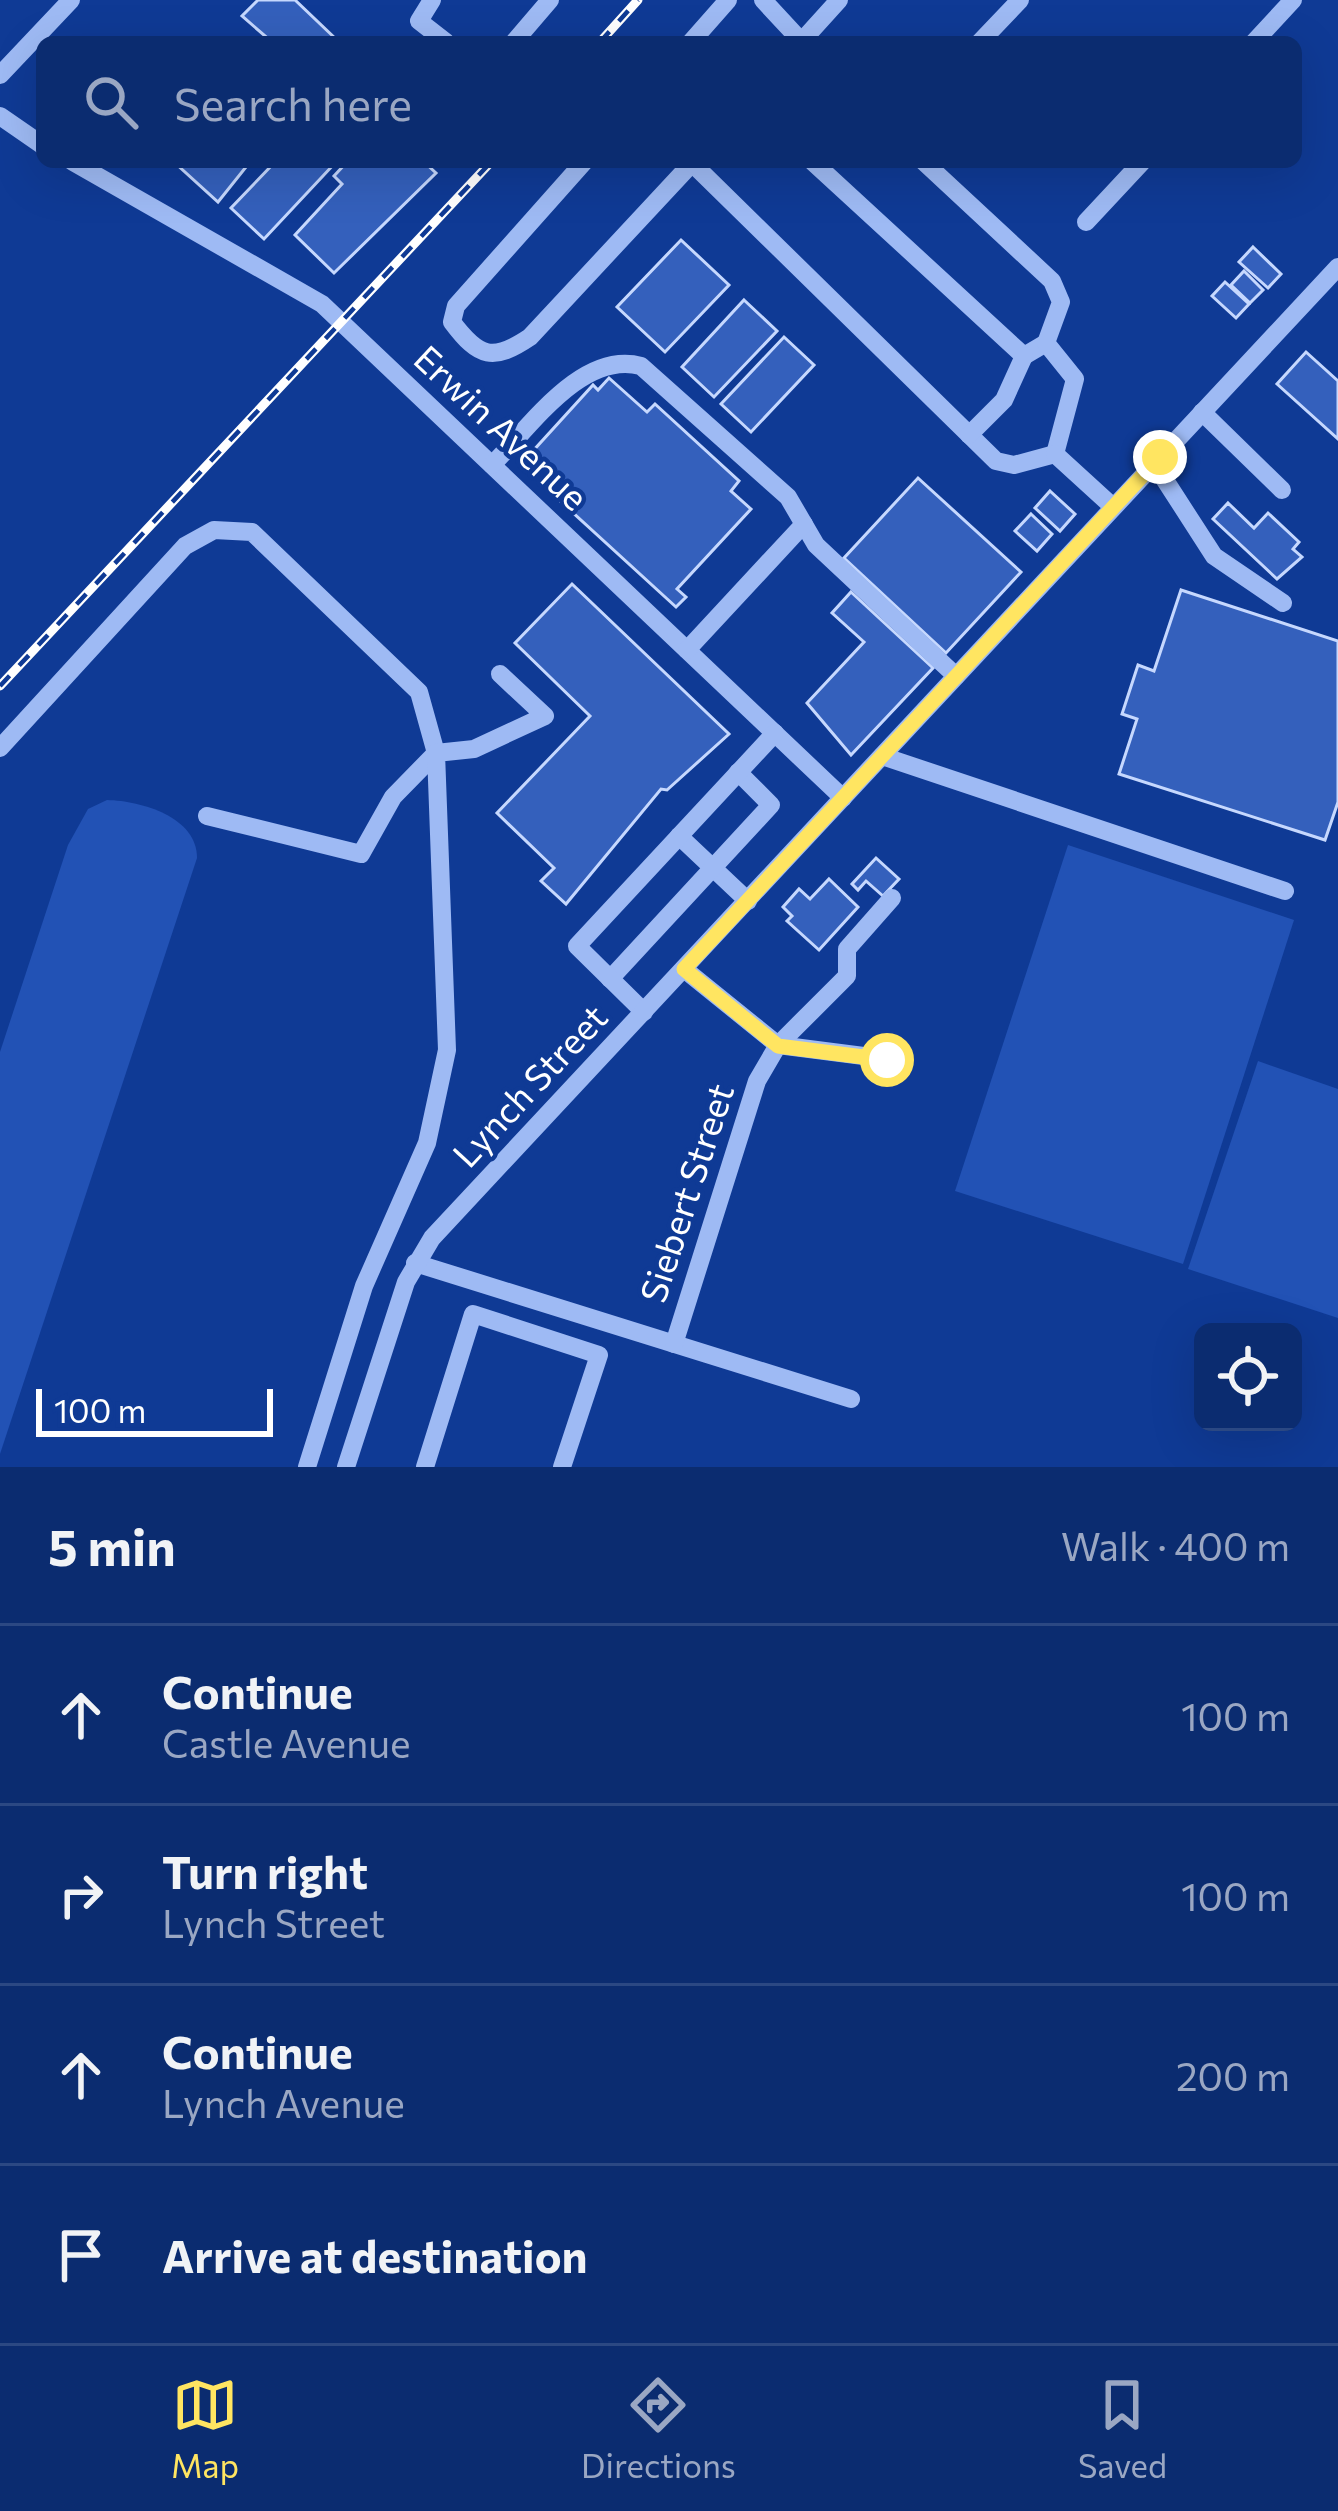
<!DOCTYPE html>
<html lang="en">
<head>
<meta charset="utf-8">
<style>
	body { margin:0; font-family:Commissioner,sans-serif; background:#193878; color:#f1f3f6 }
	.controls { position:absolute; right:36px; bottom:36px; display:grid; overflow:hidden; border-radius:18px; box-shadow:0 12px 48px #0002 }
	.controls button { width:108px; height:108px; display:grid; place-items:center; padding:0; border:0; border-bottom:3px solid #2b4883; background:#0b2c70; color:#f1f3f6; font:60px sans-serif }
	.scale { position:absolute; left:36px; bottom:30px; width:237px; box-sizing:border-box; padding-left:12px; border:6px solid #fff; border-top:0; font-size:33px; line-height:42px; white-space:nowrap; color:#fff; -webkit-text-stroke:9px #0f3a95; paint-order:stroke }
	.stop { position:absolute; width:36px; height:36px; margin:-27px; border:9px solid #ffe561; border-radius:50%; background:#fff }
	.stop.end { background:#ffe561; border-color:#fff; box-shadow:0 3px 12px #0008 }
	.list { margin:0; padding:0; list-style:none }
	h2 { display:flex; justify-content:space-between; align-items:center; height:156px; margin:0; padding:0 48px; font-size:51px }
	h2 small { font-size:39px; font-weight:400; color:#9aa7c3 }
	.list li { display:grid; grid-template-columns:78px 1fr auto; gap:36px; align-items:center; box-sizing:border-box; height:180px; padding:0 48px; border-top:3px solid #2b4883 }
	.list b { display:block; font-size:45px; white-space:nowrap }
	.list p { margin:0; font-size:39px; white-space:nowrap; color:#9aa7c3 }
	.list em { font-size:39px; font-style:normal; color:#9aa7c3 }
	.icon { flex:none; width:66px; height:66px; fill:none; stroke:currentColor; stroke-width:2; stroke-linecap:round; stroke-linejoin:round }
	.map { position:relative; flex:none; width:1338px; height:1467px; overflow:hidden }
	.search { position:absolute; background:#0b2c70; box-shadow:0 12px 48px #0002; left:36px; right:36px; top:36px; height:132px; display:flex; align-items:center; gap:30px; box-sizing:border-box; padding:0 42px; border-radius:18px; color:#9aa7c3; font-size:45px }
	.sheet { height:876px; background:#0b2c70 }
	nav { display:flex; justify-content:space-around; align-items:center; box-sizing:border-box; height:168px; border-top:3px solid #2b4883; background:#0b2c70; font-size:33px; color:#9aa7c3 }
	nav a { display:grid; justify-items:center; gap:6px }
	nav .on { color:#ffe561 }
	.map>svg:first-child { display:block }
</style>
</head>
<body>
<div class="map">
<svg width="1338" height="1467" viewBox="0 0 1338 1467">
	<rect width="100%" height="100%" fill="#0f3a95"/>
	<g fill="#2252b5">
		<path d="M107,800c35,1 90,17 90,58l-197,596v-402l68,-207 20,-36z"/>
		<polygon points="1068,845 1294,920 1183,1264 955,1191"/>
		<polygon points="1258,1061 1338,1089 1338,1318 1188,1269"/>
	</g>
	<g fill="#3460bc" stroke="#c6d8fe" stroke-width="3">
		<polygon points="258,0 295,0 339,42 272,42 242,16"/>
		<polygon points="174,162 250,162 218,202"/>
		<polygon points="275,162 336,162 264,239 231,208"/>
		<polygon points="347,162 424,162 436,173 334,273 295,235 342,184 334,176"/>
		<polygon points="681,240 729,285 665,352 617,307"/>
		<polygon points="1253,247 1281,274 1268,288 1239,262"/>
		<polygon points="1244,271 1263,290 1250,303 1231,285"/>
		<polygon points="1225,282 1249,304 1236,318 1212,296"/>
		<polygon points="744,300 777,331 714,397 682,367"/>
		<polygon points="784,337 814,365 751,432 721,404"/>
		<polygon points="1306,352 1338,381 1338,439 1277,384"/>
		<polygon points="609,378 647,412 655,404 739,481 731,491 751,509 677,589 686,597 676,607 559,500 570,487 532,452 593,385 598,390"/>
		<polygon points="918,478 1021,572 946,653 844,558"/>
		<polygon points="1050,491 1075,514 1060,531 1035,508"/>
		<polygon points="1228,503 1254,528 1268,513 1299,542 1293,549 1302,557 1277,579 1213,519"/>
		<polygon points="1031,514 1052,534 1037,551 1015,531"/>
		<polygon points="572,584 729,734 667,790 661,789 566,904 541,881 554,868 497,813 590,716 515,643"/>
		<polygon points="1181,590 1338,641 1338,802 1325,840 1119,774 1137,719 1122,714 1138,665 1154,671"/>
		<polygon points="851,592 933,668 851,755 807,703 864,642 832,613"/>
		<polygon points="876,858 899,879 883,896 866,881 858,890 852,884"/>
		<polygon points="829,879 858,907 819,950 787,921 792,916 783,907 799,889 810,899"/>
	</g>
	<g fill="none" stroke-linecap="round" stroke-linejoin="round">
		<g stroke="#9ebaf4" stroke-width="18">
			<polyline points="432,0 419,21 446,42"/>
			<polyline points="763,0 802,42"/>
			<polyline points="514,42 550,0"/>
			<polyline points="691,42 728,0"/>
			<polyline points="801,42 839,0"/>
			<polyline points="980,42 1020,0"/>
			<polyline points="1254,42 1293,0"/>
			<polyline points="0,75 71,0"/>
			<polyline points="0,116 42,145"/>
			<polyline points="73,162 322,304 843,798"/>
			<path d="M584,162l-128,144 -4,16c27,36 41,40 78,15l163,-175"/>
			<polyline points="691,162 996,461 1014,465 1055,454"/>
			<polyline points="813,162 1024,356 1046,343"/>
			<polyline points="924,162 1052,281 1061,302 1046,343 1075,379 1055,454"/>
			<polyline points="1086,222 1142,162"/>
			<polyline points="1202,412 1282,490"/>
			<polyline points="969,435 1004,400 1024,356"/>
			<polyline points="1055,454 1113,507"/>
			<polyline points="1154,463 1214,556 1283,603"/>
			<path d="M492,465c38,-38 90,-115 149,-99l147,131 28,48 140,131"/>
			<polyline points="687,650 804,524"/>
			<polyline points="0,748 185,546 214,530 252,532 419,692 436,753 393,797 361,854 207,816"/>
			<polyline points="882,756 1285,891"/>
			<polyline points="679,836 748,901"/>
			<polyline points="684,969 778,1045 887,1059"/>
			<polyline points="610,979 771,805 738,772"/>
			<polyline points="644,1012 577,946 775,733"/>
			<polyline points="415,1263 851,1399"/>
			<polyline points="674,1344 757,1081 778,1045 847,976 847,949 892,898"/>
			<polyline points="307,1467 364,1286 427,1143 447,1050 436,753 474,749 545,716 500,674"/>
			<polyline points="346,1467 406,1282 432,1238 1338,267"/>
			<polyline points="425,1467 473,1314 599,1355 562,1467"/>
		</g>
		<defs>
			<g id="rail">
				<polyline points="600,42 638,0"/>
				<polyline points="0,686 491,162"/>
			</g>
		</defs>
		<use href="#rail" stroke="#fff" stroke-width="9"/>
		<use href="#rail" stroke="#0f3a95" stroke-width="4.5" stroke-dasharray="14" stroke-linecap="butt"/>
	</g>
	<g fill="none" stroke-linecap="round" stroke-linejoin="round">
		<polyline stroke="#ffe561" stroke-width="15" points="887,1060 778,1046 684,969 1160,457"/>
	</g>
	<g text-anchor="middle" stroke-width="9" stroke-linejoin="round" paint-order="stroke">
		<g font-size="36" fill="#fff" stroke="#0f3a95">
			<text transform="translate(501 428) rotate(43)" y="13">Erwin Avenue</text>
			<text transform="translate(530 1086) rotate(-47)" y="13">Lynch Street</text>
			<text transform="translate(687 1193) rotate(-72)" y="13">Siebert Street</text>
		</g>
	</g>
</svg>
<div class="controls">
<button><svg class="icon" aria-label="locate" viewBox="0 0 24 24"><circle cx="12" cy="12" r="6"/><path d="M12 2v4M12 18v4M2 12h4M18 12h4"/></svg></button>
</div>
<div class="scale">100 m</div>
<div class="stop" style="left:887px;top:1060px"></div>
<div class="stop end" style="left:1160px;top:457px"></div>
<div class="search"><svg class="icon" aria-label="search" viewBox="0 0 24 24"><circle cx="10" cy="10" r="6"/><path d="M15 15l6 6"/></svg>Search here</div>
</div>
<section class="sheet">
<h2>5 min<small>Walk · 400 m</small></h2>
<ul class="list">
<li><svg class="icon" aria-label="ahead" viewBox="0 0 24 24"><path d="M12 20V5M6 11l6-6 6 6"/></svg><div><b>Continue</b><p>Castle Avenue</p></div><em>100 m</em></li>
<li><svg class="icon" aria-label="right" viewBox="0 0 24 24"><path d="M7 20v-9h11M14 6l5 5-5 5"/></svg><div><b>Turn right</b><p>Lynch Street</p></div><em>100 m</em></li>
<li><svg class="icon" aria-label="ahead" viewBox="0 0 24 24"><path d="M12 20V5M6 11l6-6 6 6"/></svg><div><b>Continue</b><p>Lynch Avenue</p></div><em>200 m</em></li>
<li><svg class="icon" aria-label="arrive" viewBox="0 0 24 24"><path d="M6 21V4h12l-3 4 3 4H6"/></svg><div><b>Arrive at destination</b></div></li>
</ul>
</section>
<nav>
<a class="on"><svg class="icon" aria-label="map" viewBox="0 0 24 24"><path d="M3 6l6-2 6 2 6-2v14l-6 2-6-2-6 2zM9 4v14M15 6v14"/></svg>Map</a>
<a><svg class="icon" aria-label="directions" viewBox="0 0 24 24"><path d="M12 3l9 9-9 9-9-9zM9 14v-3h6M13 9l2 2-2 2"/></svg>Directions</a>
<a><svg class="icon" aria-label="saved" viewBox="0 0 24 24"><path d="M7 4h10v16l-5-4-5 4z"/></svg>Saved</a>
</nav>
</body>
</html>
